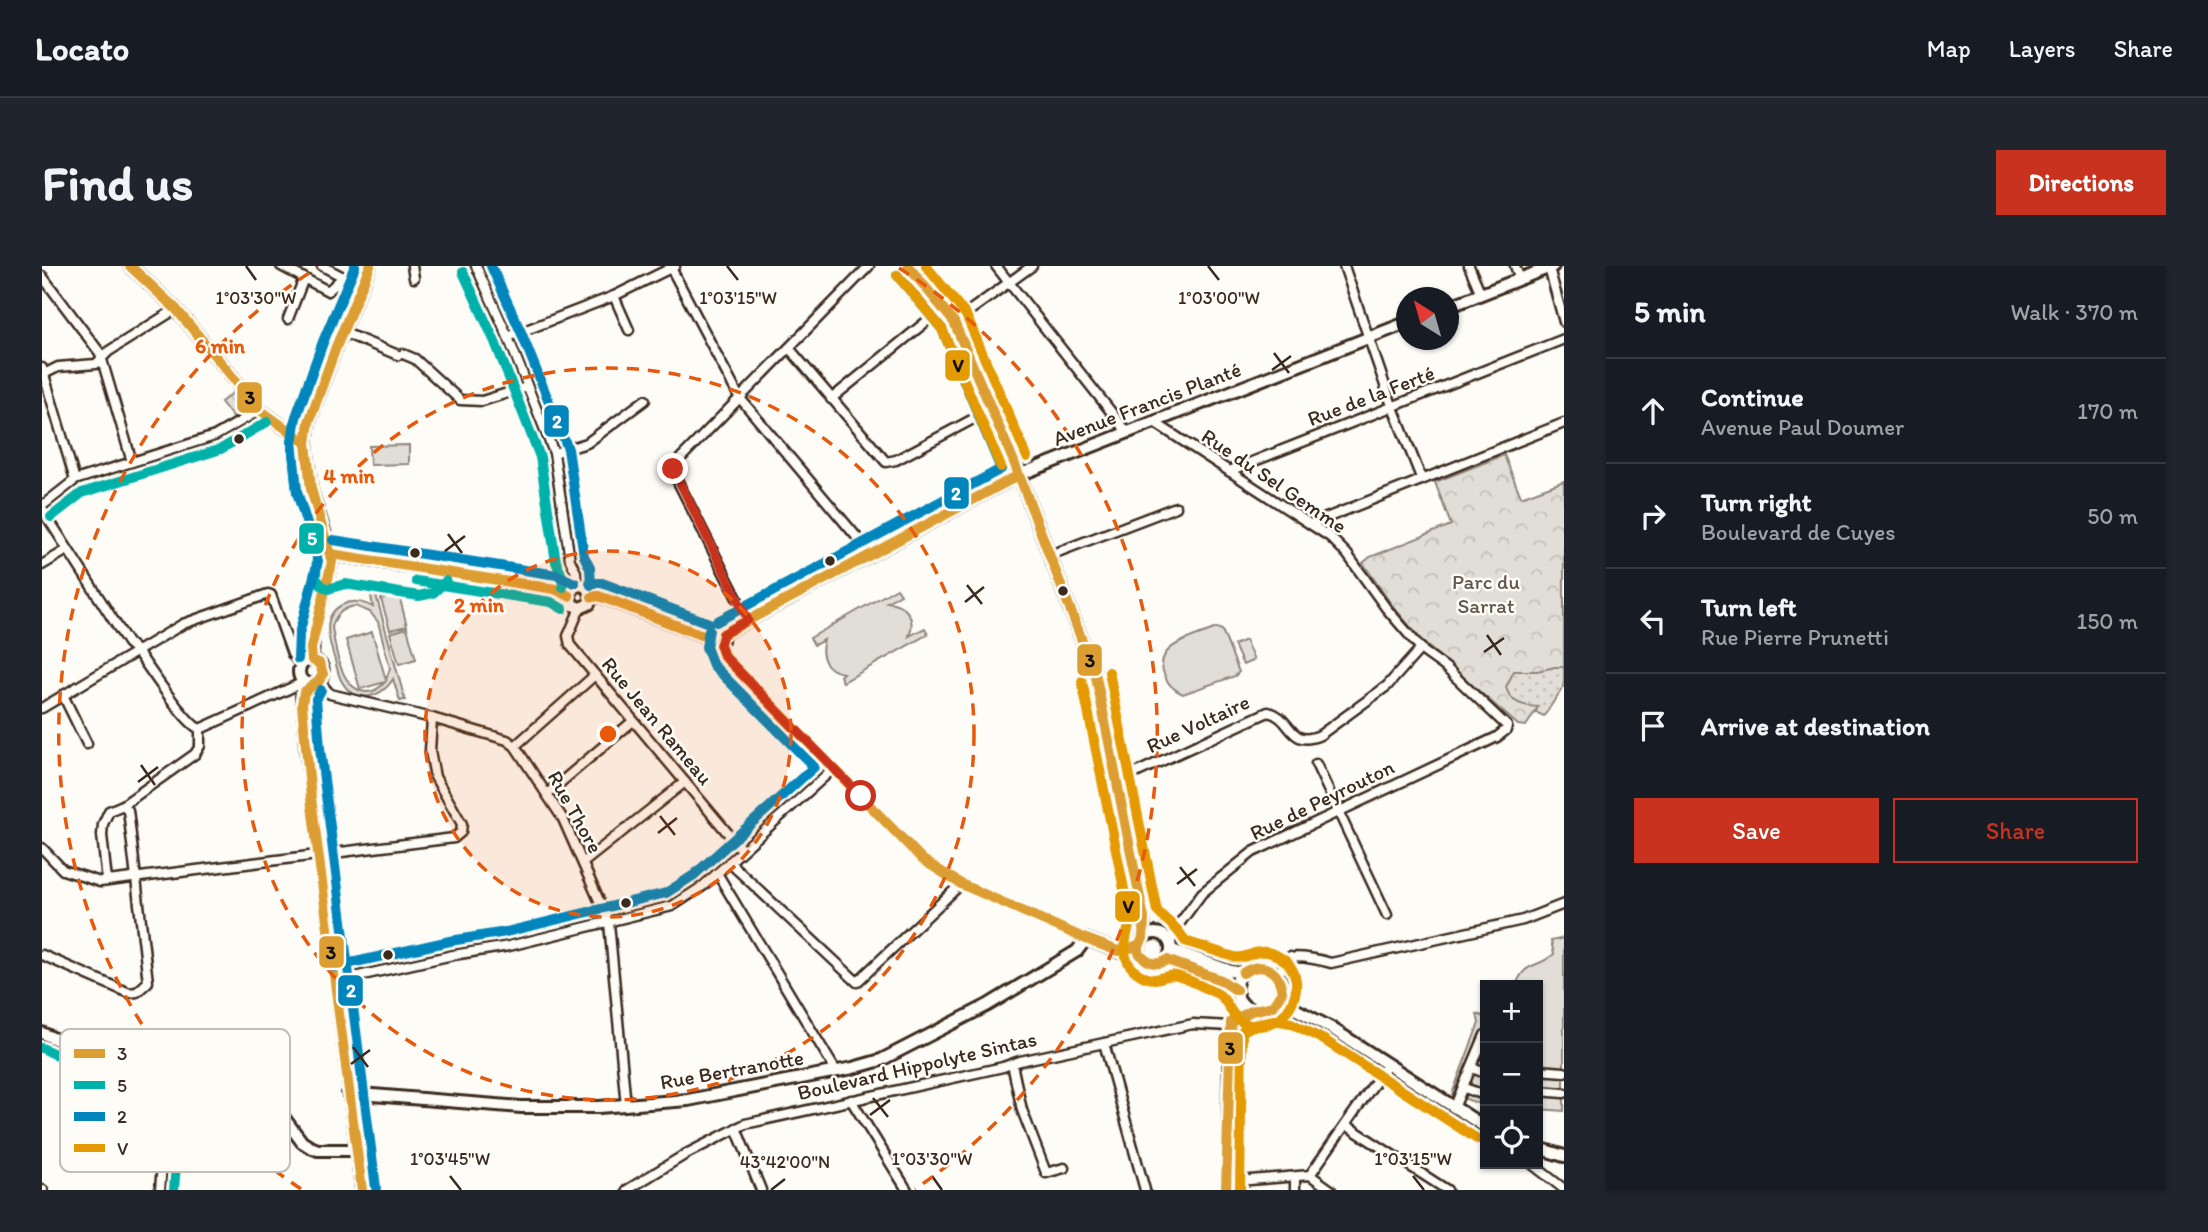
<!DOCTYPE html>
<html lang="en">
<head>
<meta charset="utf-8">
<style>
	body { margin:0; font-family:Itim,sans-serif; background:#20242c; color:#f1f3f6 }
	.controls { position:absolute; right:21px; bottom:21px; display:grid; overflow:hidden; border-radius:0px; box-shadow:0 2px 5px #0004 }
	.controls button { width:63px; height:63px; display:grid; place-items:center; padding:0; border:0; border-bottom:2px solid #363941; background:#171b24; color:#f1f3f6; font:35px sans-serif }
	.compass { position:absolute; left:1354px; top:21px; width:63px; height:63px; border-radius:50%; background:#171b24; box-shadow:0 2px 5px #0004; rotate:323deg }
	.stop { position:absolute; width:21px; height:21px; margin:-16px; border:5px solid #c8321e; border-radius:50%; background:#fff }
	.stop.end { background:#c8321e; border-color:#fff; box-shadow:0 2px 7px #0008 }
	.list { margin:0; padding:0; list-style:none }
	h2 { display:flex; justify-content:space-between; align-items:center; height:91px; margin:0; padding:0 28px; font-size:30px }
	h2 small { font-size:23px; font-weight:400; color:#9ea1a6 }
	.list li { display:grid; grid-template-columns:46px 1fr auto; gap:21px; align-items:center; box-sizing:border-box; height:105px; padding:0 28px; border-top:2px solid #363941 }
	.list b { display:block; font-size:26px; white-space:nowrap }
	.list p { margin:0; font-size:23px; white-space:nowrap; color:#9ea1a6 }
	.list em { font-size:23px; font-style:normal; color:#9ea1a6 }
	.actions { display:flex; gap:14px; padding:21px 28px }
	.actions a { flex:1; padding:16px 0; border:2px solid #c8321e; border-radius:0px; text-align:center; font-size:24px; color:#c8321e }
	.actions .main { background:#c8321e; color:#fff }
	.icon { flex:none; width:38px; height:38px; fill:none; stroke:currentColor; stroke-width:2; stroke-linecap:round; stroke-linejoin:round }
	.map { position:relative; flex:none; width:1522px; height:924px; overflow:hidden; border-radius:0px }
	header { display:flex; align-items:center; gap:42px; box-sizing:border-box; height:98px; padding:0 35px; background:#171b24; border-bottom:2px solid #363941 }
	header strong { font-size:33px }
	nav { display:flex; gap:38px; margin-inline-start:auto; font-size:24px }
	.intro { display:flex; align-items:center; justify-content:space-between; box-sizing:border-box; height:168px; padding:0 42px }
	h1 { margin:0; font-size:49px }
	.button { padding:18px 32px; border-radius:0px; background:#c8321e; color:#fff; font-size:24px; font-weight:700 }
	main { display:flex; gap:42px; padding:0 42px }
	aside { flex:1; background:#171b24; border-radius:0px; box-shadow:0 2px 5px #0004 }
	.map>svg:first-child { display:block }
</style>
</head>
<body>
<header>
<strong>Locato</strong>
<nav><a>Map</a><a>Layers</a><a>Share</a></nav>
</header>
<div class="intro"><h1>Find us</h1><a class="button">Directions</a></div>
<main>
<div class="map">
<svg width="1522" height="924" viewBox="0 0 1522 924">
	<defs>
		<pattern id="forest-crowns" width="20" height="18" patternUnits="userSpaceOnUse" patternTransform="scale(1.75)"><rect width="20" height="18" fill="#e1ded7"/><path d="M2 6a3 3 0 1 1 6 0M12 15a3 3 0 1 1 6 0" fill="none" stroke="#c2bfb8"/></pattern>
		<pattern id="garden-dots" width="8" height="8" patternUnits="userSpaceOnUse" patternTransform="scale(1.75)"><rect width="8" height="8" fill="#e1ded7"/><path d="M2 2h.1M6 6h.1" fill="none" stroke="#c2bfb8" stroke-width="1.8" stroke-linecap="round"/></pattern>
	</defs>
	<rect width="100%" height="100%" fill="#fdfcf7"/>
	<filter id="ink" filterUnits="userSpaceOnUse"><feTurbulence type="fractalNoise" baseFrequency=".0143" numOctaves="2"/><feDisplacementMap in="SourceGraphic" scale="14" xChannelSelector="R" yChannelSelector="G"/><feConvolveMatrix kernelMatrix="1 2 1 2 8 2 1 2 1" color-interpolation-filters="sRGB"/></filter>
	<g filter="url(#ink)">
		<g fill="url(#forest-crowns)" stroke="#8e847a" stroke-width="2">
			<polygon points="192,126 208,143 193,154 179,136"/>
			<polygon points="1462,189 1479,231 1522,215 1522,401 1484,460 1476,459 1382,377 1349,338 1321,297 1328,291 1409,259 1393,216"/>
		</g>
		<path fill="url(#garden-dots)" stroke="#8e847a" stroke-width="2" d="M1513,401h9v19l-20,30 -9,-4 3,-5c-15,-1 -28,-4 -32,-20l8,-16h23z"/>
		<g fill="#e1ded7" stroke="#8e847a" stroke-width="2" fill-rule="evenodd">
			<polygon points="367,179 367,198 328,199 327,180"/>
			<path d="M855,322l4,6 -14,8c18,1 30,16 22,34l16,-8 3,6 -85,48 -3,-6 3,-3c-18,-3 -24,-17 -19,-33l-10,5 -4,-7z"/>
			<path d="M334,329l29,105 -5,1 -7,-22c-12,20 -39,26 -52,1 -4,-8 -5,-18 -8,-26 -5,-17 -11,-39 9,-49 11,-6 21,-3 31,2l-2,-11zM313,340l15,6 8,10 12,46 -4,12 -14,-48 -26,8 14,49 25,-7c-5,6 -10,10 -18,10 -27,-1 -32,-45 -35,-65 3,-12 10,-19 23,-21z"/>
			<polygon points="357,329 365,360 348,364 339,333"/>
			<polygon points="365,362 374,393 357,398 348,367"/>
			<path d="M1175,362l5,2 17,42 -4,4 -52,18c-9,-4 -16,-10 -19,-20 -12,-30 34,-38 53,-46z"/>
			<polygon points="1203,374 1212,394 1201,399 1192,379"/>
			<path d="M1522,672v173l-26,-2v-124h-22c10,-25 19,-15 38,-31l-3,-13z"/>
			<polygon points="1435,748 1443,751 1443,840 1410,828 1437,757"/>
		</g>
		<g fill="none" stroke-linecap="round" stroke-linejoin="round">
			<defs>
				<g id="street">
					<polyline points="239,0 286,25 301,11"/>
					<polyline points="280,0 319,20"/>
					<polyline points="370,0 372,12"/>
					<polyline points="434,0 466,71 512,187 528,294 534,306 535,320"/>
					<polyline points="628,0 697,131 829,288"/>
					<polyline points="954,0 1085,166"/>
					<polyline points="1302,0 1348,134 1380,214"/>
					<polyline points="1427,0 1439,28"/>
					<polyline points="1473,0 1478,13"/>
					<polyline points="1507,2 1522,56"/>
					<polyline points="0,10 58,87 90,196"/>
					<polyline points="572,30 587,64"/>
					<polyline points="246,53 262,12"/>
					<polyline points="912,56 990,0"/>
					<polyline points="300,66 356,89"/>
					<polyline points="466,71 572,30 633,0"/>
					<polyline points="747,82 844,196 854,194 950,143"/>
					<polyline points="361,88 373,93 418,134 440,135 485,121"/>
					<polyline points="0,102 33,214"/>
					<polyline points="0,109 16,101 54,98 67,85 134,43"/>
					<polyline points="789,133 901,42"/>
					<polyline points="1112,156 1288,271 1305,288 1344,342 1382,386 1403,401 1465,460 1464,464 1455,471 1211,586 1160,627 1132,665 1129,676"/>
					<polyline points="512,187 545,177 603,134"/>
					<polyline points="1187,205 1522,73"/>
					<polyline points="0,240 33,214 173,170 218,144"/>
					<path d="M0,243l86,134 8,7c12,16 49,74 64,79"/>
					<polyline points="1269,258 1522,157"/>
					<polyline points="1008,289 1134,241"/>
					<polyline points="0,299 25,284"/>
					<polyline points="538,342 526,370 528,379 700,584"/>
					<polyline points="706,354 631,206 631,200 827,0"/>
					<polyline points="678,379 682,390 881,594 919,618 1044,673"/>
					<polyline points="277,415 288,428 390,452 465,474 473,480 521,553 567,657 584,840"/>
					<polyline points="21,429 45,478"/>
					<polyline points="0,442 141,358 226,328 229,329 250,388 258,399"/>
					<polyline points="158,463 262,416"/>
					<polyline points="473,480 553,409"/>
					<polyline points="1274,498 1345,649"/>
					<path d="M1074,516l152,-70c25,5 20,37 52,23l67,-49 34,-38"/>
					<polyline points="505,528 591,455"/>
					<polyline points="0,582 21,604 58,616 412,572 419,566 420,558 393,511 388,485 390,452"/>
					<polyline points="542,596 643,516"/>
					<polyline points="687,596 815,716 919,618"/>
					<polyline points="675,607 794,805"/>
					<polyline points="65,615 60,569 61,558 67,545 81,539 153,488 158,480 158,463"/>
					<polyline points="0,689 87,727 95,726 106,716 87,552 86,544 81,539"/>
					<path d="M1221,699c24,-11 43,-9 68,-2l192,-43 41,-16"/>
					<polyline points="1236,709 1248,691"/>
					<polyline points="294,715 411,689 467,680 630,640 661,620 792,502"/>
					<polyline points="1192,755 1209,745"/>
					<polyline points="1062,777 1103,924"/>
					<polyline points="970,798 980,844 1003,904 1004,907 1022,902"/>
					<polyline points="1430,802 1443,807"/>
					<polyline points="1496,804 1522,806"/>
					<polyline points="1422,822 1443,829"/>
					<polyline points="1496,825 1522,827"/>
					<polyline points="809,834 865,924"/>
					<polyline points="1412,842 1443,769"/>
					<polyline points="1304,859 1405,924"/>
					<polyline points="694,862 719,924"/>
					<polyline points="1490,898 1522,923"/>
					<polyline points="1268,909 1289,924"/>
					<polyline points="1253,911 1253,924"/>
					<polyline points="1184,916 1268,909 1346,798"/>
					<polyline points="0,924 1,924"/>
					<polyline points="118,924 126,819"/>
					<polyline points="585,924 644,888 703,858 961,801 978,795 1151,758 1188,760"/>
					<polyline points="1184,924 1186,767 1199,738"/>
				</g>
				<g id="secondary">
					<polyline points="88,0 134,43 218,144 264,177"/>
					<polyline points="866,0 912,56 972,196 1054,411 1102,652 1101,672"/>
					<polyline points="1406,41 1511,0"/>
					<polyline points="289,288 513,323 527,330"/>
					<polyline points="527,330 531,339 538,342 547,338 550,331"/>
					<polyline points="527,330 532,321 539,319 546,322 550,331"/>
					<polyline points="550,331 556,330 568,334 662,370"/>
					<polyline points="681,368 977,209 1364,57"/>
					<polyline points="662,370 666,379 672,381 680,376 681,368"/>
					<path d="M662,370c3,-10 14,-11 19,-2"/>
					<circle cx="269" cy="406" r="12"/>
					<polyline points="270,394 271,371 290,296 289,288 269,223 264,177 267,156 294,81 328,0"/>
					<polyline points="266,418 260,430 264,483 320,924"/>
					<circle cx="1113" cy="683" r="16"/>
					<polyline points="1130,684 1189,705 1201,707"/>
					<polyline points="1125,694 1179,714 1194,724"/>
					<circle cx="1217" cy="722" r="23"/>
					<polyline points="1239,729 1253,743 1289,762 1443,861"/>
					<polyline points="0,767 49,790 126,819 242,852 260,876 268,881 276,884 314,884"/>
					<polyline points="306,827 479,841 557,841 646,834 811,802 839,794 946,739 1035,685 1044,673 1104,696"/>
					<polyline points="1496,882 1522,890"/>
				</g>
			</defs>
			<use href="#street" stroke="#3b2a1e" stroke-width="13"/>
			<use href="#secondary" stroke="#3b2a1e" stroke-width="16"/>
			<use href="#street" stroke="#fdfcf7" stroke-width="8"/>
			<use href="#secondary" stroke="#fdfcf7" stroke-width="10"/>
			<defs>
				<g id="bus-1">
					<polyline points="88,0 134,43 218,144 264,177"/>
					<path d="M866,0l46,56 60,140 82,215 48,241 -1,20 -4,8v7c8,10 16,14 28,7"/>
					<polyline points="289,288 513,323 527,330"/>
					<polyline points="550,331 556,330 568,334 662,370"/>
					<polyline points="681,368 977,209"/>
					<polyline points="678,379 682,390 881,594 919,618 1044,673 1076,685 1097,680"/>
					<polyline points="1125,694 1179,714 1194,724"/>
					<polyline points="320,924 269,532 260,439 262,426 277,415 281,408 277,397 270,394 269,382 290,296 269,223 264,177 267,156 294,81 328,0"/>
					<path d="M1184,924l5,-168 20,-11 22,-5 9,-14c-3,-22 -19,-32 -39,-19"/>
				</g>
				<g id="bus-2">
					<polyline points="313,0 281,76 254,151 250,175 255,226 275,290 274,312 279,319 286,323 303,318 377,330 391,327 404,315"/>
					<polyline points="421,6 453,76 498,191 514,296 520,310 521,321"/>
					<polyline points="9,251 40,227 179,183 225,156"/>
					<polyline points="374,315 509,336 521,343"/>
					<polyline points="0,782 44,803 121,832"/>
					<polyline points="132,924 140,820"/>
				</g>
				<g id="bus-3">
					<polyline points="449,0 479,66 526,183 542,290 548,302 549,319"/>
					<polyline points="291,274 515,309 533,317"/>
					<polyline points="548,317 560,317 667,357"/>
					<polyline points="674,356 959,203 900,63 855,9"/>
					<polyline points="256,393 257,368 276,295 255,226 250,177 253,154 281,76 313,0"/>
					<polyline points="279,424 274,433 278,482 334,922"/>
					<polyline points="291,701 408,675 464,666 624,627 652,609 772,501 671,399 664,381 667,364"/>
				</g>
				<g id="bus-4">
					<polyline points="884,0 924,49 985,191"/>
					<polyline points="855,9 900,63 959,201"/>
					<path d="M1040,415l48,238c-1,12 -8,26 -4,38 3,12 17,22 29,22 8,-1 14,-5 22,-3 14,4 28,12 41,18 11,7 12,22 24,28 43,22 81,-51 29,-69 -17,-5 -23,7 -37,4l-49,-16c-9,-16 -16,-17 -28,-30l-48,-239"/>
					<polyline points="1198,924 1200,769 1201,765 1214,758 1232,754 1249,757 1282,774 1435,873"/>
				</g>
			</defs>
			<use href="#bus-1" stroke="#fdfcf7" stroke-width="16"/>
			<use href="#bus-2" stroke="#fdfcf7" stroke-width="16"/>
			<use href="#bus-3" stroke="#fdfcf7" stroke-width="16"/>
			<use href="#bus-4" stroke="#fdfcf7" stroke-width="16"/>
			<use href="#bus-1" stroke="#dc9e30" stroke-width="10"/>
			<use href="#bus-2" stroke="#00b1aa" stroke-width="10"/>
			<use href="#bus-3" stroke="#0086bd" stroke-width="10"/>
			<use href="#bus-4" stroke="#e49a03" stroke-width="10"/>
		</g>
	</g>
	<g fill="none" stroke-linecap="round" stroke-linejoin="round" filter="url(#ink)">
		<polyline stroke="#c8321e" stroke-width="9" points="631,203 706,354 681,368 678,379 682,390 819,530"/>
	</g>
	<path fill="none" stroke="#3b2a1e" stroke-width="2.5" d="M204,0l10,14M685,0l11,14M1166,0l11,14M1232,87l15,20M1230,104l19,-14M406,268l14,19M403,285l20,-15M925,319l15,19M923,336l19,-15M1445,369l14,20M1442,386l20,-14M99,499l14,20M96,516l20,-15M618,550l15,19M616,567l19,-15M1138,601l15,19M1135,618l20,-15M311,781l15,20M309,798l19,-14M831,832l15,19M828,849l20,-15M408,910l11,14M890,910l10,14M1371,910l11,14M729,924l14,-11"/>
	<circle cx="566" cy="468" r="183" fill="#e8590c" fill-opacity=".12"/>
	<g fill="none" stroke="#e8590c" stroke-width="3.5" stroke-dasharray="12 9">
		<circle cx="566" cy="468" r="183"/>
		<circle cx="566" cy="468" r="366"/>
		<path d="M259 923A549 549 0 0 1 275 2M857 2A549 549 0 0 1 873 923"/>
	</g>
	<g fill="#3b2a1e" stroke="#fdfcf7" stroke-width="2.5">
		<circle cx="197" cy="173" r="6"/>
		<circle cx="373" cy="287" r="6"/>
		<circle cx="788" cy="295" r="6"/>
		<circle cx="1021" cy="325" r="6"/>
		<circle cx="584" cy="637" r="6"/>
		<circle cx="346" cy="689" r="6"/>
	</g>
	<g text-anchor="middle" stroke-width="5" stroke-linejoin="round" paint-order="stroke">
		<g font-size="21" fill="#3b2a1e" stroke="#fdfcf7">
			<text transform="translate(1329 130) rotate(-21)" y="7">Rue de la Ferté</text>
			<text transform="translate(1105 138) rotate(-21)" y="7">Avenue Francis Planté</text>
			<text transform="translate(1232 215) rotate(34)" y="7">Rue du Sel Gemme</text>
			<text transform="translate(615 455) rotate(50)" y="7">Rue Jean Rameau</text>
			<text transform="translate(1156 458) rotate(-25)" y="7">Rue Voltaire</text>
			<text transform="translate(1280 534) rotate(-26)" y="7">Rue de Peyrouton</text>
			<text transform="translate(533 546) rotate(61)" y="7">Rue Thore</text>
			<text transform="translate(875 800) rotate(-13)" y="7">Boulevard Hippolyte Sintas</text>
			<text transform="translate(690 804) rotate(-10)" y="7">Rue Bertranotte</text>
		</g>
		<g font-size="21" fill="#64574c" stroke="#fdfcf7">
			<text x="1444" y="323">Parc du<tspan x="1444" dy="24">Sarrat</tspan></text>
		</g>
	</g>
	<rect x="18" y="763" width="230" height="143" rx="10" fill="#fdfcf7" stroke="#c3bdb6" stroke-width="2"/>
	<rect x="32" y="783" width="31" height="9" fill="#dc9e30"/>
	<rect x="32" y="815" width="31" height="8" fill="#00b1aa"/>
	<rect x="32" y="846" width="31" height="9" fill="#0086bd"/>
	<rect x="32" y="878" width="31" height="8" fill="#e49a03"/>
	<g font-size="19" fill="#3b2a1e">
		<text x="75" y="794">3</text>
		<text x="75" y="826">5</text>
		<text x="75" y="857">2</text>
		<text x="75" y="889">V</text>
	</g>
	<g font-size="18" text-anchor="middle" fill="#3b2a1e" stroke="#fdfcf7" stroke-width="5" stroke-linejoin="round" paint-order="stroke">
		<text x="214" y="38">1°03'30"W</text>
		<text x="696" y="38">1°03'15"W</text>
		<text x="1177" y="38">1°03'00"W</text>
		<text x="408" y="899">1°03'45"W</text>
		<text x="890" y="899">1°03'30"W</text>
		<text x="1371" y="899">1°03'15"W</text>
		<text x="743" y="902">43°42'00"N</text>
	</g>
	<circle cx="566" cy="468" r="10" fill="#e8590c" stroke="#fdfcf7" stroke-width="3.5"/>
	<g font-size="21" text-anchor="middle" font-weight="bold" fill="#e8590c" stroke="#fdfcf7" stroke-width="5" stroke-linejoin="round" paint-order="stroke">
		<text x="178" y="87">6 min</text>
		<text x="307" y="217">4 min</text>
		<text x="437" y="346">2 min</text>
	</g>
	<g stroke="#fdfcf7" stroke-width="2.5">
		<rect x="902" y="83" width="27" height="33" rx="7" fill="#e49a03"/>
		<rect x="194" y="115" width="27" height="33" rx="7" fill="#dc9e30"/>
		<rect x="501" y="138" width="27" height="34" rx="7" fill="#0086bd"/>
		<rect x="901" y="210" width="27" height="34" rx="7" fill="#0086bd"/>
		<rect x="256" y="256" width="27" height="33" rx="7" fill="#00b1aa"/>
		<rect x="1034" y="377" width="27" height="34" rx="7" fill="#dc9e30"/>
		<rect x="1072" y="624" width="27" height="33" rx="7" fill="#e49a03"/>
		<rect x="276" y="669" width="27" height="34" rx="7" fill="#dc9e30"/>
		<rect x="295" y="708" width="27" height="33" rx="7" fill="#0086bd"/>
		<rect x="1175" y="765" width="27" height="34" rx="7" fill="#dc9e30"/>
	</g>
	<g font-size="19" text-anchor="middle" font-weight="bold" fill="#fff">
		<text x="515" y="162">2</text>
		<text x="914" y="234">2</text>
		<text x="270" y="279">5</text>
		<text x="309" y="731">2</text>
	</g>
	<g font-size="19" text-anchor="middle" font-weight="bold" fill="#111">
		<text x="916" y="106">V</text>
		<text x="208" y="138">3</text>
		<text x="1048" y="401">3</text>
		<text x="1086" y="647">V</text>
		<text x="289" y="693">3</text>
		<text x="1188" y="789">3</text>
	</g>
</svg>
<div class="controls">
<button>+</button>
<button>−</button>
<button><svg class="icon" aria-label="locate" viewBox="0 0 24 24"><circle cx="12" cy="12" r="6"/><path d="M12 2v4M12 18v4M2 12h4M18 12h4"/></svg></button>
</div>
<svg class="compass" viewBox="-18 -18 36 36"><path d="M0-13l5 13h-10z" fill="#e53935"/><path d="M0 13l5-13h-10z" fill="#9ea1a6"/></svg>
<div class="stop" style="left:819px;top:530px"></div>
<div class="stop end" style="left:631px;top:203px"></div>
</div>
<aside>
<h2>5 min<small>Walk · 370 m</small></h2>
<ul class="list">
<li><svg class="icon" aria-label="ahead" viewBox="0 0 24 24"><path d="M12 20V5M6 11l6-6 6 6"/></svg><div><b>Continue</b><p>Avenue Paul Doumer</p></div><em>170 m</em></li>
<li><svg class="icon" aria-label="right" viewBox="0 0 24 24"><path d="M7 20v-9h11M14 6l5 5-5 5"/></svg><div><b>Turn right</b><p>Boulevard de Cuyes</p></div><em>50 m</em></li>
<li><svg class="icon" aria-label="left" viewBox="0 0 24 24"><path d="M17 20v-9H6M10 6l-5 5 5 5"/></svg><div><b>Turn left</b><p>Rue Pierre Prunetti</p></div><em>150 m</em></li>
<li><svg class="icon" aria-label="arrive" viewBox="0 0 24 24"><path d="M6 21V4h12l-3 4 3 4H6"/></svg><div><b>Arrive at destination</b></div></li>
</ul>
<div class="actions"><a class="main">Save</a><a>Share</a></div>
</aside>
</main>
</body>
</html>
